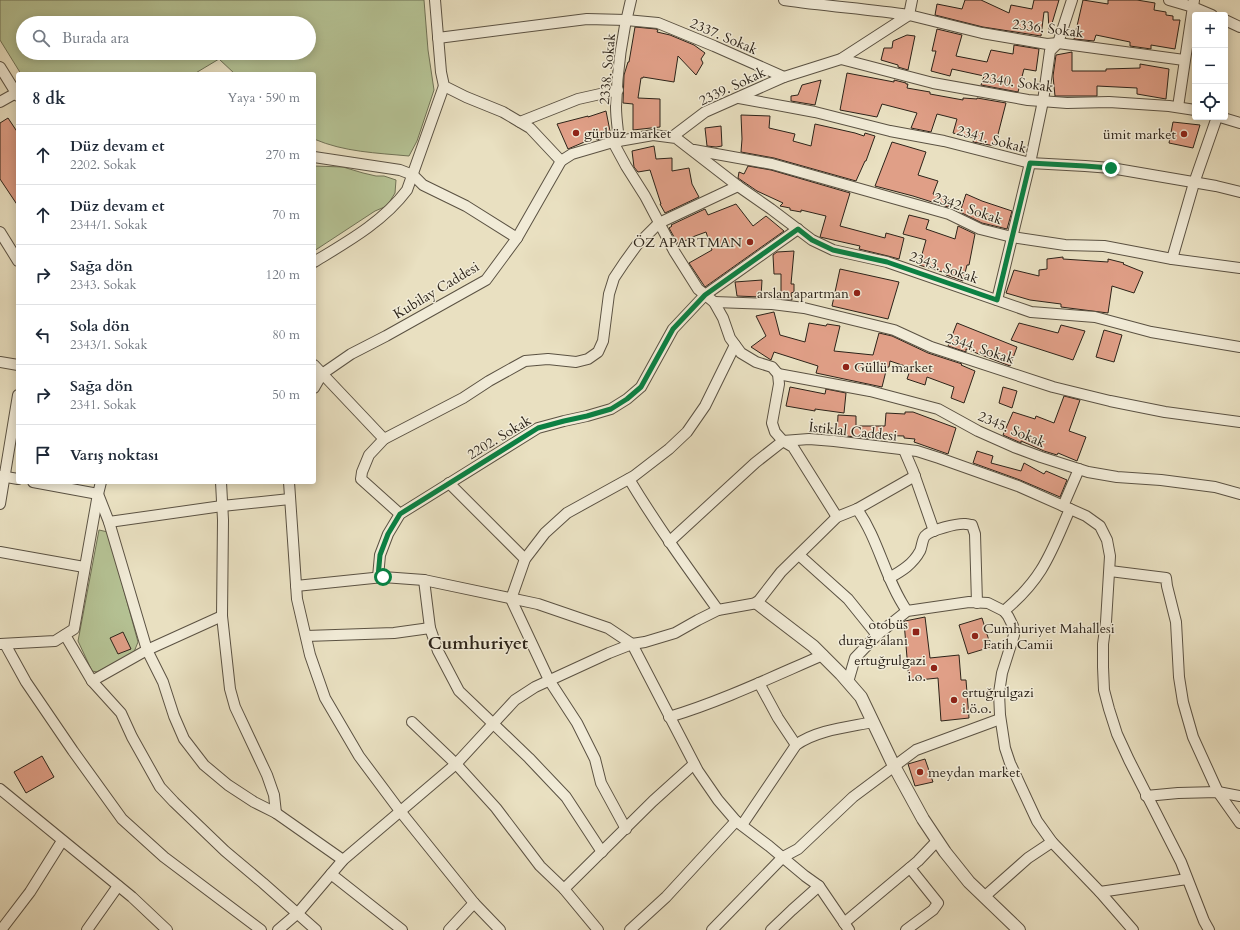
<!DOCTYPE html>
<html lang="tr">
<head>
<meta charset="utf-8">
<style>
	body { margin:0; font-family:Cardo,serif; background:#f2f2f3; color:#1f2937 }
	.controls { position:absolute; right:12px; top:12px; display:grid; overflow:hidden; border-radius:4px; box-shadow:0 2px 10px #0003 }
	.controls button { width:36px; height:36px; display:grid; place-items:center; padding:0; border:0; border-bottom:1px solid #e0e1e3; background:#fff; color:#1f2937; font:20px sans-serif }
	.stop { position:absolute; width:12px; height:12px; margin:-9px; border:3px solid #0b8043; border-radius:50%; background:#fff }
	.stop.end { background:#0b8043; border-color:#fff; box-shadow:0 1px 4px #0008 }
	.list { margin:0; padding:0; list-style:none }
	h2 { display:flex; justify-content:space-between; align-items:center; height:52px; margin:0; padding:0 16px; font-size:17px }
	h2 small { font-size:13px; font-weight:400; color:#747a83 }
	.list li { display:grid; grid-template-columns:26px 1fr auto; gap:12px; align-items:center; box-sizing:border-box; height:60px; padding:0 16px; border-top:1px solid #e0e1e3 }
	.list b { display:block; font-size:15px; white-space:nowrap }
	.list p { margin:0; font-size:13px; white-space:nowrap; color:#747a83 }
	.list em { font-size:13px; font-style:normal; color:#747a83 }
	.icon { flex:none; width:22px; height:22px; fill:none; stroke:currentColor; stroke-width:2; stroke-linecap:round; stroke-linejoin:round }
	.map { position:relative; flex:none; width:1240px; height:930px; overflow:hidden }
	.search { position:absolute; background:#fff; box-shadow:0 2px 10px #0003; left:16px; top:16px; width:300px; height:44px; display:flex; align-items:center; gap:10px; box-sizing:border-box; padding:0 14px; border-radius:22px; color:#747a83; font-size:15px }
	.panel { position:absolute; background:#fff; box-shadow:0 2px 10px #0003; left:16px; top:72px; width:300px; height:412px; border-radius:4px }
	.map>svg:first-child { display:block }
</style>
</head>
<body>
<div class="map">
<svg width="1240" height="930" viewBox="0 0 1240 930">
	<rect width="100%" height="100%" fill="#e9e0c1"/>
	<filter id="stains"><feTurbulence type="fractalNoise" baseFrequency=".005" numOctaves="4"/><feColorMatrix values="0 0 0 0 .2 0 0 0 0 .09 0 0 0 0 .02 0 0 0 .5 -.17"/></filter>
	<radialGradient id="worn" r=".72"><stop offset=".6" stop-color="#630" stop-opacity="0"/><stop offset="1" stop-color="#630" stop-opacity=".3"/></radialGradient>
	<g fill="#b5c294" stroke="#707256" fill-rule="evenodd">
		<path d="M0,0h424l4,50 6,40 -17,51 -8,15c-32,-3 -65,-4 -95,-17v-65h-79l-16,-15 -25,15h-173l-21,-34zM23,23h286v30h-286z"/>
		<polygon points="314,166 343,167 363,173 376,176 384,176 396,180 395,193 387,206 375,211 314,251"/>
		<polygon points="99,530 108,532 138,642 134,652 97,672 92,671 78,641"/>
	</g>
	<g fill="#e09f87" stroke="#2c2319">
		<polygon points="965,0 981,0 1009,13 1011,5 1032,9 1034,0 1059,0 1050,30 1049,30 1048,12 1044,12 1041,36 983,27 935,15 937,4 962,9"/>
		<polygon points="1083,0 1108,4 1108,0 1137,0 1155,3 1154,10 1166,12 1166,15 1173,16 1173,20 1180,20 1175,49 1151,45 1151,49 1130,46 1130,42 1096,35 1094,41 1074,39"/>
		<polygon points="635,27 656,29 658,30 657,32 670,35 694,45 705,53 701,59 703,63 696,75 678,56 674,82 643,77 643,78 641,78 638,98 660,99 660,127 633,130 633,104 623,103 624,75 628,62 629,62"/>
		<polygon points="937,29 962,35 956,56 987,62 991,50 1013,54 1014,45 1039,49 1036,71 1024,69 1018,92 981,85 984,76 952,69 950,76 931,71 936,51 932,51"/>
		<polygon points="907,35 915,36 908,70 898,67 898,65 881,60 884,48 892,48 893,41"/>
		<polygon points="1072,52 1072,71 1106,71 1106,69 1140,68 1140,64 1169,69 1166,99 1137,94 1137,88 1097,86 1097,96 1055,96 1053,76 1056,55"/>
		<polygon points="847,73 894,82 894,80 906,83 906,84 908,84 907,88 930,92 930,94 963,100 963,98 977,99 977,98 1006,103 995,146 973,142 974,138 953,133 957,119 937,114 931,132 911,128 917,113 882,104 877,117 840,110"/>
		<polygon points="821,80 815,105 791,101 791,96 798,95 802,85"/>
		<polygon points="606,111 611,136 597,140 596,137 568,149 557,124 588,116 588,117"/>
		<polygon points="741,115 770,116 769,128 795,134 793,141 811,146 815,124 855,133 864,136 865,133 875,136 866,161 865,161 856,181 774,158 741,152 742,139"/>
		<polygon points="8,118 18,133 18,206 0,179 0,123"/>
		<polygon points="1173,122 1200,125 1193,148 1169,143"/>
		<polygon points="721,126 722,146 716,147 707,146 705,128"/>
		<polygon points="892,142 926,152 918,175 938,181 933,194 951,201 948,207 913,196 875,186"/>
		<polygon points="654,146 656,159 672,158 672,171 689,168 692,184 699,197 665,213 660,204 661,204 650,170 638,172 634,167 632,151"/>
		<polygon points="748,166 771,170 850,193 840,226 885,238 886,233 904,238 899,259 888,256 859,249 860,246 820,237 826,216 801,210 801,212 790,210 790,208 780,206 783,203 757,191 738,178 739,172 744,174"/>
		<polygon points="966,194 982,201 1012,211 1007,229 982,223 960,212"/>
		<polygon points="736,204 753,226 766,216 784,231 705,287 689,263 712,250 706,232 695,236 678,244 669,228 672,226 671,225 705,209 708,215"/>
		<polygon points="909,215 929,220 926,229 955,239 958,226 975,234 969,265 967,265 963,281 946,275 946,273 919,265 926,240 903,234"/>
		<polygon points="794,251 791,284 794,284 794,292 791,293 792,300 781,299 781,274 774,274 773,255 777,252"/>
		<polygon points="1063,257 1063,259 1108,262 1108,259 1124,263 1123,264 1143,272 1134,293 1112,286 1108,313 1061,307 1061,304 1030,300 1006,293 1014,270 1039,276 1039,270 1047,269 1047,259"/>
		<polygon points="840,269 899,282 888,319 832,306"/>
		<polygon points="762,280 761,297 737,296 735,282"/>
		<polygon points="774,312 780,335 805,342 809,323 826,326 827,324 840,326 834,351 873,355 879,333 892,336 928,353 962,364 961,365 975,371 964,403 951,398 954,387 927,377 925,385 907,379 911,368 890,361 889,367 887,367 882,387 816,373 818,366 774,352 771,360 751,347 766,336 756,316"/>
		<polygon points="957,323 1017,347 1010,366 966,349 966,352 948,346"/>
		<polygon points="1019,323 1058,333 1061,325 1085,331 1073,360 1011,340"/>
		<polygon points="1104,330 1122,335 1114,362 1096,357"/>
		<polygon points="790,387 825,394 826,389 846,393 844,413 815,409 815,411 786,406"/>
		<polygon points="1003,387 1017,391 1012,408 999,403"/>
		<polygon points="1064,396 1080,400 1069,431 1086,437 1077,461 1058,453 1057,455 1044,451 1021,441 1021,443 1003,435 1013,412 1035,419 1036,416 1054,423"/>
		<polygon points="905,412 913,412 956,428 948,454 914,442 915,439 904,438 904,436 874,435 874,439 837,435 838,415 856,416 856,426 885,426 886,413 905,414"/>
		<polygon points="977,451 993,456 991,463 1021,471 1024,463 1044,474 1046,471 1067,480 1060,497 1020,480 973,463"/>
		<polygon points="925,617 930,658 959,655 961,680 966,680 969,718 941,721 938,678 909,681 904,622 905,621"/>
		<polygon points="982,618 991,647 968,654 959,625"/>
		<polygon points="123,632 131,649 118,654 110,638"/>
		<polygon points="42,756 54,777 26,793 14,772"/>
		<polygon points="925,759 933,782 915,786 908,764"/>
	</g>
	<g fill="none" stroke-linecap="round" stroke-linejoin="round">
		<defs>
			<g id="minor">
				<polyline points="435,0 441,72 444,86 466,97 503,112 530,128 561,161"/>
				<polyline points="912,0 909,15 982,33 1047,44 1058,43 1184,60"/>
				<polyline points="1169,0 1193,7 1212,15"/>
				<polyline points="1225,20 1240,27"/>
				<polyline points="438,38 587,19 626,20 658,23 714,46 784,77"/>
				<polyline points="841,59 933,83 1028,100 1067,103 1109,102 1169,106 1195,110"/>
				<polyline points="0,67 18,96"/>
				<polyline points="739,98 815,112 890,131 944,141 1030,163 1085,166 1111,168 1216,186 1240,192"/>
				<polyline points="0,102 16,93"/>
				<polyline points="1178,107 1194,0"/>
				<polyline points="1220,117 1240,123"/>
				<polyline points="520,122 578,99 618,90"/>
				<path d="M672,137l33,-25 79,-35 57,-18 68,-44c-41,-6 -84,-9 -125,-15"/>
				<path d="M619,141c-1,-11 -3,-23 -3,-34 1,-35 6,-73 15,-107"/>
				<polyline points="613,142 626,166 645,196 674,251 698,289 714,302 723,318 730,338 741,353 756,362 772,367 778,374 779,384 772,423 775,432 783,441 793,447 837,517"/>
				<polyline points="694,150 772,164 949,214 980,229 1012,237 1065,245 1104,246 1172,259 1240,268"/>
				<polyline points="314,157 400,170 413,175 423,185 466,206 517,238"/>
				<polyline points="0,232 18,261"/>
				<polyline points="1172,259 1194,183 1217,117"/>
				<path d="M314,262c33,-20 69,-40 93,-72l37,-104"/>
				<polyline points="997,300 1030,163 1043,101 1050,51 1058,43 1072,0"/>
				<polyline points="714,302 772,304 804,308 894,330 931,347 1053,387 1110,401 1165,412 1240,422"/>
				<polyline points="0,362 18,365"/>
				<polyline points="314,365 384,439"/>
				<polyline points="778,374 870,391 938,409 978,431 1014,447 1041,457 1088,472 1117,477 1161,480 1215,487 1240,494"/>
				<polyline points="314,388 322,374 351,354 386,336 486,280 517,238 561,161 572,154 613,142 653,135 676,138 738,186 771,209 812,240 833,250 887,262 1031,312 1095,317 1151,332 1240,347"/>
				<polyline points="904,450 913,471 934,531"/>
				<polyline points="0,476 18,479"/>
				<path d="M629,479c27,45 58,88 89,131"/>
				<polyline points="33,482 98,494"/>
				<polyline points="221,482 223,520 222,616 230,689 235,707 267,775 274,795 276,813"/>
				<polyline points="289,482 297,599 310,655 325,698 359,756 400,811 474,903 500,930"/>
				<polyline points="449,483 525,559"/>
				<polyline points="98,494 109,522 147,650 163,682 174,716 184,739 204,765 228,785 254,802 276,813 343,860"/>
				<polyline points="0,504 18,395"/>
				<polyline points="1063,506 1079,469"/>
				<path d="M857,509c22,31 28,70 50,102"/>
				<polyline points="400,514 361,479 362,472 369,455 384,439 463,398 489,381 525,361 548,359 576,362 588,359 598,352 603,341 609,294 614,278 624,263 637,245 659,223 738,186"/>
				<polyline points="109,522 222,506 290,499"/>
				<polyline points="669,542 755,463 783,441 809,439 834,441 917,451 939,458 1018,486 1086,516 1100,526 1107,540 1110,556 1106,622 1103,644 1103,667 1104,690 1109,709 1117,734 1129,760 1181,862 1204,921 1209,930"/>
				<polyline points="0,552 84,567"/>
				<polyline points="799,555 848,599 877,635"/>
				<polyline points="1110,571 1166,578 1167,586 1176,622 1179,677 1183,702 1193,737 1218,792 1240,823"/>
				<polyline points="378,577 380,555 388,534 400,514 538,428 564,421 587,416 611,409 627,399 641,387 673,329 705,295 798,229"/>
				<path d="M889,578c13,-7 24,-14 31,-27 2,-4 2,-11 5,-15 5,-6 33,-13 41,-12 2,0 4,1 6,1l3,9 2,69"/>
				<polyline points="424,580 430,628 438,651 459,691 529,758 566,797 602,852"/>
				<polyline points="296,586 383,577 424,580 538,604 608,628 632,644 698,771 718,800 736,821 769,846 805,876 819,886 849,930"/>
				<path d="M1004,611c13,-11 27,-25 37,-41 12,-19 20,-41 29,-61"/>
				<polyline points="65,635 92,681 121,713 132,737 160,787 174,802 225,851 263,883 316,930"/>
				<polyline points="306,636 394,633 430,628"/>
				<polyline points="0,644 55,641 74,629 98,494 101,482"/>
				<polyline points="5,644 26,682 73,751 122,819 164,857 261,930"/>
				<polyline points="92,681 147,650 222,616"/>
				<polyline points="848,682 855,658 877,635 907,611 969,602 988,603 1004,611 1008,616 1013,626 1014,635 1002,673 999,693 1000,715 1005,748 1010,763 1037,821 1052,842 1100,892 1133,930"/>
				<polyline points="759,683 778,718 796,745"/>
				<path d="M669,717c53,-16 103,-40 154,-62"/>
				<polyline points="412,722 456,764 496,808 540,866 564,889 598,930"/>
				<polyline points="0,789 132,897 167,930"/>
				<polyline points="1146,796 1178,793 1218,792 1240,796"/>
				<path d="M742,825l54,-80c20,-15 53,-18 77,-23"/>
				<polyline points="626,829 601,783 595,759 577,723 549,680 511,599 525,559 545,533 567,513 634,476 669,449 687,432 705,406 735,345"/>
				<polyline points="331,874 402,930"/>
				<polyline points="564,889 653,801 694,764"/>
				<polyline points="1100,892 1187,879"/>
				<polyline points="984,897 1028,858 1052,842"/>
				<polyline points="844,923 918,861 937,841"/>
				<polyline points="1,930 30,892 62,841"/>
				<polyline points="87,930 118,886"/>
				<polyline points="278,930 298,913 343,860 456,764 515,700 535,687 609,653 632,644 645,642 675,633 698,620 718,610 757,603 781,572 837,517 857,509 915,476"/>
				<polyline points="449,930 474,903"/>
				<polyline points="630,930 666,897 736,821"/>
				<polyline points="712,930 783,857 798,849 853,797 916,750 1000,719"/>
				<polyline points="771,930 792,910 819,886"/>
				<polyline points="906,930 933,910 938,903 910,868"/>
			</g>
			<polyline id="tertiary" points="757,603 813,646 841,674 861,697 894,766 923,819 945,852 969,882 1019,930"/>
		</defs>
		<use href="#minor" stroke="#5b5243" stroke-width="12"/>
		<use href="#tertiary" stroke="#5b5243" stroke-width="14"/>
		<use href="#minor" stroke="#f1ebd7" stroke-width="10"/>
		<use href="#tertiary" stroke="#f1ebd7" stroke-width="12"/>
	</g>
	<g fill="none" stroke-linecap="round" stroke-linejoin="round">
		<polyline stroke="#0b8043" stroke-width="5" points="383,577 378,577 380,555 388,534 400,514 538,428 564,421 587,416 611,409 627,399 641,387 673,329 705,295 798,229 812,240 833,250 887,262 997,300 1030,163 1085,166 1111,168"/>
	</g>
	<g fill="#8f2418" stroke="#f1ebd7" stroke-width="1.5">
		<circle cx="576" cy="133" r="4"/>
		<circle cx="1184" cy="134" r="4"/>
		<circle cx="750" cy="242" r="4"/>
		<circle cx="857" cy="293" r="4"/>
		<circle cx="846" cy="367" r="4"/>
		<rect x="912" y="628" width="8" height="8" rx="2"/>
		<circle cx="975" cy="636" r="4"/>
		<circle cx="934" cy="668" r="4"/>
		<circle cx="954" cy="700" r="4"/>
		<circle cx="920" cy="772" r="4"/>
	</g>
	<g text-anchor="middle" stroke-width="3" stroke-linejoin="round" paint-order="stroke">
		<g font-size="14" fill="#2c2319" stroke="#f1ebd7">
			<text transform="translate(1048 28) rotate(7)" y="5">2336. Sokak</text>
			<text transform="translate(724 36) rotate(23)" y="5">2337. Sokak</text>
			<text transform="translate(607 69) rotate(-85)" y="5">2338. Sokak</text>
			<text transform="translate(1018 82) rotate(8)" y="5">2340. Sokak</text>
			<text transform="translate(732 86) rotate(-25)" y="5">2339. Sokak</text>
			<text transform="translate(992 139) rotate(15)" y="5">2341. Sokak</text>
			<text transform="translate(968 208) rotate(19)" y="5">2342. Sokak</text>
			<text transform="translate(944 267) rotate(19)" y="5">2343. Sokak</text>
			<text transform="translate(436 290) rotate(-31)" y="5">Kubilay Caddesi</text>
			<text transform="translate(980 348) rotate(18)" y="5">2344. Sokak</text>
			<text transform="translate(1012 429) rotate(23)" y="5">2345. Sokak</text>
			<text transform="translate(853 431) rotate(6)" y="5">İstiklal Caddesi</text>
			<text transform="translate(499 437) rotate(-31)" y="5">2202. Sokak</text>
		</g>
		<g font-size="14" fill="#2c2319" stroke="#f1ebd7" text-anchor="start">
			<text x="584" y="138">gürbüz market</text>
			<text x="1176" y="139" text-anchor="end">ümit market</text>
			<text x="742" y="247" text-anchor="end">ÖZ APARTMAN</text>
			<text x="849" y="298" text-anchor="end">arslan apartman</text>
			<text x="854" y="372">Güllü market</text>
			<text x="908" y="629" text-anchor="end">otobüs<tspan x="908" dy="16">durağı alanı</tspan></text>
			<text x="983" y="633">Cumhuriyet Mahallesi<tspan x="983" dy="16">Fatih Camii</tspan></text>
			<text x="926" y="665" text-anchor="end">ertuğrulgazi<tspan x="926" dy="16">i.o.</tspan></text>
			<text x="962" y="697">ertuğrulgazi<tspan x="962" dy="16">i.ö.o.</tspan></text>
			<text x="928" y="777">meydan market</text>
		</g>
		<g font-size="18" font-weight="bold" fill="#2c2319" stroke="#f1ebd7">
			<text x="478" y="649">Cumhuriyet</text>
		</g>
	</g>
	<rect width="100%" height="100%" filter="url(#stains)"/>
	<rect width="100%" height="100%" fill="url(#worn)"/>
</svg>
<div class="controls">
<button>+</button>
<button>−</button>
<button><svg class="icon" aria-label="locate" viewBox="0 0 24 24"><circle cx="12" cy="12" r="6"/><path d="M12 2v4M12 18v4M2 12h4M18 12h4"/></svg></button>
</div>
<div class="stop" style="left:383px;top:577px"></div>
<div class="stop end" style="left:1111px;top:168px"></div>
<div class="search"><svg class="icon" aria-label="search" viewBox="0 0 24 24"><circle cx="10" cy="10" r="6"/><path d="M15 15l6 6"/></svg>Burada ara</div>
<section class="panel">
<h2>8 dk<small>Yaya · 590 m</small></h2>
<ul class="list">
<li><svg class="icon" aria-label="ahead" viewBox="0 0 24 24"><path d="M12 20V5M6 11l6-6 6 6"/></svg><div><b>Düz devam et</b><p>2202. Sokak</p></div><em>270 m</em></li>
<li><svg class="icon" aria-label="ahead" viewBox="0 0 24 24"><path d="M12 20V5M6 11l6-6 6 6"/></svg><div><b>Düz devam et</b><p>2344/1. Sokak</p></div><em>70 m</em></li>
<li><svg class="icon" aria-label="right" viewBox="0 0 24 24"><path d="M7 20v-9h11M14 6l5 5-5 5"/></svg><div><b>Sağa dön</b><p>2343. Sokak</p></div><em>120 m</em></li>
<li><svg class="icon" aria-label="left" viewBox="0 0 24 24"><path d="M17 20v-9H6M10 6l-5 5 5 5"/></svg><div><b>Sola dön</b><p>2343/1. Sokak</p></div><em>80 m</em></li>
<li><svg class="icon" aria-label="right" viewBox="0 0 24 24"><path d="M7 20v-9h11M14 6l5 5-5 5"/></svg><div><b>Sağa dön</b><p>2341. Sokak</p></div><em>50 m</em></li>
<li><svg class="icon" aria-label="arrive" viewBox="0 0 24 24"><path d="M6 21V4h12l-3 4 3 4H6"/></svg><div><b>Varış noktası</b></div></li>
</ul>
</section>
</div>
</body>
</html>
